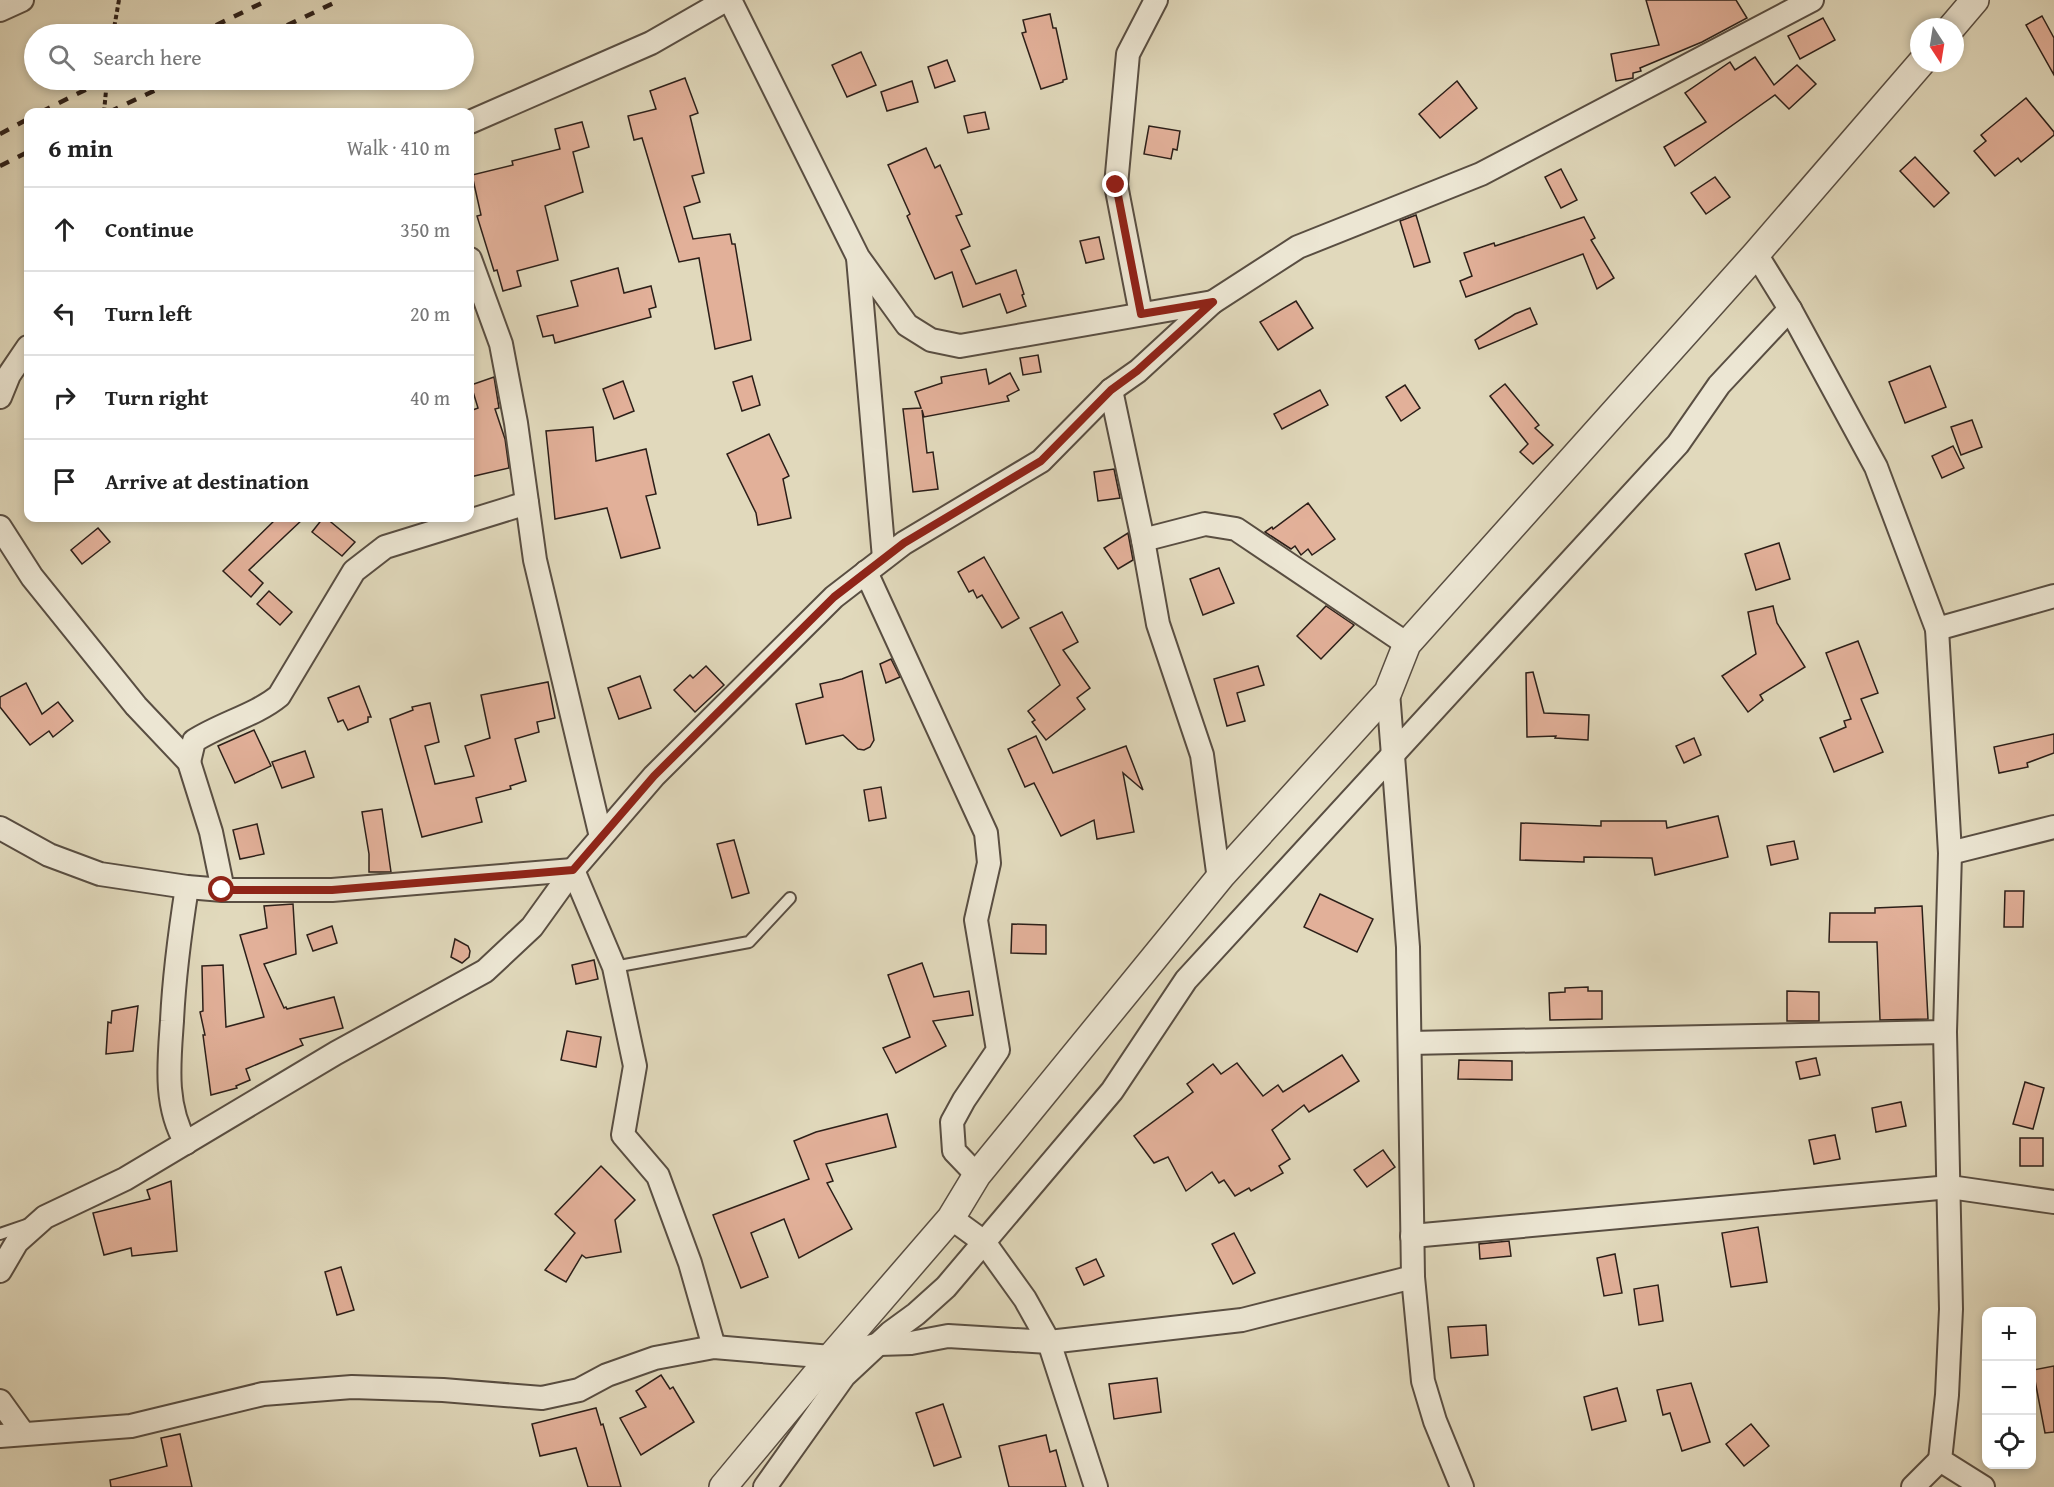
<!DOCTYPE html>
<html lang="en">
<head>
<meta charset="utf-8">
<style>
	body { margin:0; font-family:"Gentium Book Plus",serif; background:#f2f2f2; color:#222 }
	.controls { position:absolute; right:18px; bottom:18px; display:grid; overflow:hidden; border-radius:12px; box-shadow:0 3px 9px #0003 }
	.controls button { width:54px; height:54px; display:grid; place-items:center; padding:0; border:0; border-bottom:2px solid #e0e0e0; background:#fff; color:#222; font:30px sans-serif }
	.compass { position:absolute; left:1910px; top:18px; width:54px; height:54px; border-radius:50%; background:#fff; box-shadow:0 3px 9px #0003; rotate:168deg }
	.stop { position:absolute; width:18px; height:18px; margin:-14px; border:4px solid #8f2418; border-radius:50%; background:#fff }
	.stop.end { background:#8f2418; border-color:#fff; box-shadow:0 2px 6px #0008 }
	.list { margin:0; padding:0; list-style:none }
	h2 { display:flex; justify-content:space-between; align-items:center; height:78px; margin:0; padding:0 24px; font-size:26px }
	h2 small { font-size:20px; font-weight:400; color:#767676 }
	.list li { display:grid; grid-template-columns:39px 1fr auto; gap:18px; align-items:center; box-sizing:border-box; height:84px; padding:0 24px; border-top:2px solid #e0e0e0 }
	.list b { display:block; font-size:22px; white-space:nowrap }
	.list em { font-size:20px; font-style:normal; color:#767676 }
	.icon { flex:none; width:33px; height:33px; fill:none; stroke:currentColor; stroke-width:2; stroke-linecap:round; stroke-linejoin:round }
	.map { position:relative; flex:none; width:2054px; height:1487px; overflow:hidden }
	.search { position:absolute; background:#fff; box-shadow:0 3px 9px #0003; left:24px; top:24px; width:450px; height:66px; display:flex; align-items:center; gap:15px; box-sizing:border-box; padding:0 21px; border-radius:33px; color:#767676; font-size:22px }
	.panel { position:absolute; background:#fff; box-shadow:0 3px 9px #0003; left:24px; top:108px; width:450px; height:414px; border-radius:12px }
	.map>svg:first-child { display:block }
</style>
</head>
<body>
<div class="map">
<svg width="2054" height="1487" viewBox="0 0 2054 1487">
	<rect width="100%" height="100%" fill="#e1d9bc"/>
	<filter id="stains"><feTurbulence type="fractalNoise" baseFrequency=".00333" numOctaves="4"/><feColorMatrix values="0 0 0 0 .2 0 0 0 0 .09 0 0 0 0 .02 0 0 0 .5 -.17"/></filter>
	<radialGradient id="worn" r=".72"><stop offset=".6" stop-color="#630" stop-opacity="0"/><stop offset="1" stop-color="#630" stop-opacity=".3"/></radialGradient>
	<g fill="#e2b099" stroke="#2c1f19" stroke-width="1.5">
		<polygon points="1646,0 1736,0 1747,18 1702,42 1640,68 1641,71 1633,73 1633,78 1616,81 1611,54 1659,45"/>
		<polygon points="1050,14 1053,28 1056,28 1067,79 1063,80 1063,82 1041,89 1022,33 1026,32 1023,20"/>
		<polygon points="2042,16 2054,38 2054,75 2026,25"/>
		<polygon points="1823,18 1835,40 1800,59 1788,36"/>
		<polygon points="861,52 876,85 847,97 832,65"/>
		<polygon points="1755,57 1774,85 1797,65 1816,84 1789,109 1775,95 1675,166 1664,147 1706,122 1685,93 1730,62 1735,70"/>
		<polygon points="947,60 955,81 935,88 928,67"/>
		<polygon points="685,78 698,113 690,116 704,173 692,176 700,202 684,207 693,239 730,234 732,244 735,244 751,340 715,349 699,258 679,262 642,138 634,140 628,116 656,109 650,91"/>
		<polygon points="912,81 918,102 887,111 881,92"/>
		<polygon points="1457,81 1477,108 1440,138 1419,114"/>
		<polygon points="2026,98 2054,132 2054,135 2021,162 2018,158 1995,176 1974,151 1986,141 1981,135"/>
		<polygon points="985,112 989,129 968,133 964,116"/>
		<polygon points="582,122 589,147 573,152 583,192 545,206 558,260 517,271 521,286 503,291 497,270 494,271 477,216 481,215 472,175 513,165 512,161 560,149 555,129"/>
		<polygon points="1149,126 1180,131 1177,150 1173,149 1171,159 1144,154"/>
		<polygon points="926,148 935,168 940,165 962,214 956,216 970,246 961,250 976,284 1016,270 1024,294 1022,295 1026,306 1007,313 1000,294 963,307 952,272 935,279 907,216 910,214 888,165"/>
		<polygon points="1915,157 1949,193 1934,207 1900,171"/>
		<polygon points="1561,169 1577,200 1561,208 1545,177"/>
		<polygon points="1715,177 1730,197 1706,214 1691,193"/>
		<polygon points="1416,215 1430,262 1414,267 1400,221"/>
		<polygon points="1584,217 1595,238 1591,240 1614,278 1597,289 1583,254 1466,297 1460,281 1472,276 1464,253 1494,243 1495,246"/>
		<polygon points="1099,237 1104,259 1086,263 1080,241"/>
		<polygon points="618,268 624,293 651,286 656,307 649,309 651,317 555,343 553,335 543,337 537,316 578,306 571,281"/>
		<polygon points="1296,301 1313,328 1278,350 1260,322"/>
		<polygon points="1530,308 1537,324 1479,349 1475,340 1515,314"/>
		<polygon points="1038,355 1041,372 1023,375 1020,358"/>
		<polygon points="1930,366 1946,407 1905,423 1889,382"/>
		<polygon points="986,369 989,384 1010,373 1019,390 1007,396 1009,401 924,417 922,410 927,453 933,452 938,489 913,492 903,409 921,408 915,392 942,383 941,377"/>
		<polygon points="752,376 760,405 742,411 733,382"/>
		<polygon points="494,377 499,408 495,409 505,439 509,468 470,477 470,411 478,408 471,385"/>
		<polygon points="623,381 634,411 614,419 603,389"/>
		<polygon points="1505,384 1539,425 1535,428 1553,445 1533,464 1520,452 1528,444 1490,396"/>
		<polygon points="1405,385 1420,408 1401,421 1386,397"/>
		<polygon points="1320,390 1328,405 1282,429 1274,414"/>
		<polygon points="1972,420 1982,447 1961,455 1951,427"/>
		<polygon points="593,427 596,461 646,449 656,494 646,496 660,548 621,558 607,508 555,519 546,431"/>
		<polygon points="769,434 789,476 783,479 791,518 758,525 756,513 727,454"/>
		<polygon points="1953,446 1964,468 1942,478 1932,456"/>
		<polygon points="1114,469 1120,498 1098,501 1094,472"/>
		<polygon points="1308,503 1335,539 1312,555 1308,549 1301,555 1295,546 1291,549 1265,532 1272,527 1273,529"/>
		<polygon points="277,518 304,518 249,570 263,583 251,597 223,571"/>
		<polygon points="323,518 326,518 355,542 342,556 312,532"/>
		<polygon points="98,528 110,542 82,564 71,550"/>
		<polygon points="1128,533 1133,560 1118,569 1104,548"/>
		<polygon points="1779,543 1790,579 1756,590 1745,554"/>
		<polygon points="984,557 1019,618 1002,628 982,595 977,598 973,590 969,592 958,572"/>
		<polygon points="1219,568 1234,603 1203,615 1190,579"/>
		<polygon points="269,591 292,612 280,625 257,604"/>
		<polygon points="1326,606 1354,625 1321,659 1297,636"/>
		<polygon points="1773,606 1777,623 1805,667 1760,695 1763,700 1748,712 1722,676 1756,654 1748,612"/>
		<polygon points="1062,612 1078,642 1063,650 1090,688 1077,698 1085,709 1046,740 1032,722 1035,720 1028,711 1060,685 1030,628"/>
		<polygon points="1858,641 1878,693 1861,699 1883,752 1834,772 1820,738 1846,727 1844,721 1851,719 1826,653"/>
		<polygon points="891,659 900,677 886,683 880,664"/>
		<polygon points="706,666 724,685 695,712 674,690 690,675 693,678"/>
		<polygon points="1258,666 1264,685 1237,693 1245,721 1227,726 1214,679"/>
		<polygon points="862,671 874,740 870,747 864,750 858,749 843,735 806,744 796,704 823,697 820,684 842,679"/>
		<polygon points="1533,672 1544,713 1589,715 1588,740 1555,738 1556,736 1527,737 1526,673"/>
		<polygon points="640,676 651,708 619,719 608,688"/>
		<polygon points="548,682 555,718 537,722 539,732 515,739 526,781 510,786 511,789 476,798 482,822 422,837 390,719 413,710 412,707 430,703 439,742 425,746 435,784 474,776 465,746 490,738 481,695"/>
		<polygon points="26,683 42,714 58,702 73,721 53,737 49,731 30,745 0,707 0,697"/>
		<polygon points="359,686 371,717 368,717 368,722 348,730 343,720 338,722 328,698"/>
		<polygon points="254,730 271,766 235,783 218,746"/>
		<polygon points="2054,734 2054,753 2027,763 2028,767 1999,773 1994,747"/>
		<polygon points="1036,736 1053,773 1126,746 1143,790 1123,773 1134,832 1097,839 1094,820 1061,836 1034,783 1025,787 1008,749"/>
		<polygon points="1694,738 1701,755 1684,763 1676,746"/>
		<polygon points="305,751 314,777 282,788 272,762"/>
		<polygon points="881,787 886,818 869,821 864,790"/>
		<polygon points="382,809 391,872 369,872 369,854 362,812"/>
		<polygon points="1718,816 1728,857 1655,875 1652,858 1584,857 1584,862 1520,860 1521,823 1601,826 1601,821 1666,821 1667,828"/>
		<polygon points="257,824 264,854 240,859 233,830"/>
		<polygon points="734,840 749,893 732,898 717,844"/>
		<polygon points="1794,841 1798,859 1771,865 1767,846"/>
		<polygon points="2005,891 2024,891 2023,927 2004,927"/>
		<polygon points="1320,894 1373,919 1357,952 1304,927"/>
		<polygon points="293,904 296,954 264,964 284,1008 286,1007 287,1009 334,997 343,1028 300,1039 303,1045 246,1069 250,1080 236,1086 237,1088 211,1095 203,1035 205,1035 200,1012 203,1011 202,966 223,965 226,1027 264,1017 240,935 267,928 264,906"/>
		<polygon points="1922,906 1928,1019 1880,1020 1877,942 1829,942 1830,913 1875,913 1875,908"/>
		<polygon points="1012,924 1046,925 1046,954 1011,953"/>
		<polygon points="332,926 337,943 313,951 307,935"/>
		<polygon points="455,939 468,946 470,951 469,957 462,963 451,957"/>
		<polygon points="594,960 598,979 576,984 572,965"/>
		<polygon points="922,963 934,997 969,991 973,1015 933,1021 946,1046 896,1073 883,1048 910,1037 888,975"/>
		<polygon points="1588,987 1588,991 1602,991 1602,1019 1550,1020 1549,993 1565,992 1565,988"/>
		<polygon points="1787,991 1819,992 1819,1021 1787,1021"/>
		<polygon points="138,1006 133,1051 106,1054 108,1022 111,1023 112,1011"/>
		<polygon points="567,1031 601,1037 596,1067 561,1060"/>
		<polygon points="1342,1055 1359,1081 1309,1112 1304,1105 1272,1130 1290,1159 1279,1166 1283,1173 1251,1191 1249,1188 1235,1196 1224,1180 1219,1183 1212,1172 1186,1191 1168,1157 1154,1163 1134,1136 1193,1092 1187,1084 1213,1064 1221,1074 1237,1063 1263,1096 1278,1085 1283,1092"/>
		<polygon points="1816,1058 1820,1075 1800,1079 1796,1062"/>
		<polygon points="1459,1060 1512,1061 1512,1080 1458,1079"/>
		<polygon points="2025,1082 2044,1088 2033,1129 2013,1124"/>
		<polygon points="1901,1102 1906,1126 1876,1132 1872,1108"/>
		<polygon points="887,1114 896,1147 826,1164 833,1181 827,1183 852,1229 799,1258 784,1219 751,1233 768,1277 741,1288 713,1215 809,1179 794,1141 816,1132"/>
		<polygon points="1835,1135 1840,1159 1814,1164 1809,1140"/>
		<rect x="2020" y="1138" width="23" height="28"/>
		<polygon points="1383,1150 1395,1167 1367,1187 1354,1170"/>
		<polygon points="601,1166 635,1200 615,1220 621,1252 586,1258 582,1255 566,1282 545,1270 575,1233 555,1214"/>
		<polygon points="171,1181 177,1251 132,1256 131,1248 104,1255 93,1213 150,1199 147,1190"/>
		<polygon points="1758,1227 1767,1282 1731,1287 1722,1233"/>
		<polygon points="1234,1233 1255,1273 1233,1284 1212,1244"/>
		<polygon points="1509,1241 1511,1256 1480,1259 1479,1244"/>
		<polygon points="1615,1254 1622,1293 1604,1296 1597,1258"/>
		<polygon points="1096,1259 1104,1276 1084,1285 1076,1268"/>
		<polygon points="341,1267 354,1310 337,1315 325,1272"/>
		<polygon points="1658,1285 1663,1321 1639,1325 1634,1289"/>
		<polygon points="1486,1325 1488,1355 1451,1358 1448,1327"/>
		<polygon points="2054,1366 2054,1432 2045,1433 2033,1370"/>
		<polygon points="661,1375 670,1389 673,1387 694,1422 641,1455 620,1418 646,1407 636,1391"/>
		<polygon points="1157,1378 1161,1412 1114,1419 1109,1384"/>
		<polygon points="1691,1383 1710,1442 1682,1451 1670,1413 1663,1415 1657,1390"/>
		<polygon points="1617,1388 1626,1421 1592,1430 1584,1397"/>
		<polygon points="943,1404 961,1457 934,1466 916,1413"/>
		<polygon points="596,1408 601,1425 603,1424 621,1487 588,1487 576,1448 540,1456 532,1424"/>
		<polygon points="1751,1424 1769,1446 1744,1466 1726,1444"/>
		<polygon points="180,1434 192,1487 111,1487 110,1480 167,1466 161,1438"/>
		<polygon points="1046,1435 1050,1452 1056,1450 1066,1487 1009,1487 999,1446"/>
	</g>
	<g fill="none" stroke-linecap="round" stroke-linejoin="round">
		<defs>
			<g id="service">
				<polyline points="614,967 749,942 790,898"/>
				<polyline points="0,1234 26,1225"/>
			</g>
			<g id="minor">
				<polyline points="730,0 858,257 907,325 931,340 960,346 1213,302"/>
				<polyline points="0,10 22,0"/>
				<polyline points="470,122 651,43 726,0"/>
				<polyline points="1756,254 1790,309 1876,467 1937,629 1950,853 1945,1032 1951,1309 1947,1395 1940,1460 1983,1487"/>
				<polyline points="858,258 884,558"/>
				<polyline points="470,259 501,344 516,423 535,560 601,837"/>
				<polyline points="1141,314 1116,185 1128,54 1156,0"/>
				<polyline points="1111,390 1143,540 1158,624 1202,755 1218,872 1221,876"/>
				<polyline points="0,397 9,375 28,347"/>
				<polyline points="0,527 32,577 136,706 189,762 211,832 223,890 332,890 573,870 614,967 635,1066 623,1135 658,1176 690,1263 714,1347"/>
				<polyline points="1143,540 1205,524 1236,529 1407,644"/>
				<polyline points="866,572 986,833 989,863 976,920 998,1050 964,1100 952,1122 954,1151 977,1175"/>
				<polyline points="1937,629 2054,596"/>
				<polyline points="1388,692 1408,947 1413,1277 1423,1381 1435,1421 1462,1487"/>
				<path d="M189,762l5,-21c26,-17 62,-26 85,-45l75,-125 31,-24 142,-44"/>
				<polyline points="0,828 49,855 100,874 187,887 223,890"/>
				<polyline points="1950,853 2054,827"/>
				<polyline points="1410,1043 1945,1032"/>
				<path d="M186,1143c-22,-38 -17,-80 -14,-122 2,-45 8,-89 15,-134"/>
				<polyline points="951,1218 984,1242 1025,1299 1049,1342 1096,1487"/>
				<polyline points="1412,1236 1950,1187 2054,1202"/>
				<polyline points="0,1271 17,1242 45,1217 125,1179 336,1053 485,971 532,927 573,870 654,776 834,597 904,543 1041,461 1111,390 1138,371 1213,302 1298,247 1481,174 1812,0"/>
				<polyline points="0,1401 23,1433"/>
				<polyline points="0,1436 131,1426 263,1394 352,1387 443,1390 542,1398 579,1390 607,1375 655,1358 714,1347 831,1357 879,1344 911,1343 948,1336 1049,1342 1242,1320 1413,1277"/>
				<polyline points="765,1487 844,1376 890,1333 916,1314 946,1287 1112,1091 1186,980 1678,444 1719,385 1790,309"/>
				<polyline points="1913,1487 1940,1460"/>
			</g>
			<g id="tertiary">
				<polyline points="1952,27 1975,0"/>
				<polyline points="723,1487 831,1357 951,1218 977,1175 1221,876 1388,692 1407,644 1756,254 1921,63"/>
			</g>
		</defs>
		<use href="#service" stroke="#594e42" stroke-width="14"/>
		<use href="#minor" stroke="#594e42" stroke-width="26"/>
		<use href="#tertiary" stroke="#594e42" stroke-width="30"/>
		<g stroke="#2c1f19" stroke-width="4" stroke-dasharray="4.5 3" stroke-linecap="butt">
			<polyline points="113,34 119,0"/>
			<polyline points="104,112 107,80"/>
		</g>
		<use href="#service" stroke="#ece6d3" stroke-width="10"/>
		<use href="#minor" stroke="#ece6d3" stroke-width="22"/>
		<use href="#tertiary" stroke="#ece6d3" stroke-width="27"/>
		<g stroke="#2c1f19" stroke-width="4.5" stroke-dasharray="10 10" stroke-linecap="butt">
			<polyline points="198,34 268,0"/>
			<polyline points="269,34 340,0"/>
			<polyline points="41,112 105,80"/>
			<polyline points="109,112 177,80"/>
			<polyline points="0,134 28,119"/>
			<polyline points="0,166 28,152"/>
		</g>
	</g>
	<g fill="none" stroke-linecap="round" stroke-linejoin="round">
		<polyline stroke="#8f2418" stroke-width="8" points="222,890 332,890 573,870 654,776 834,597 904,543 1041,461 1111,390 1137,371 1213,302 1141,314 1116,185"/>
	</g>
	<rect width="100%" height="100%" filter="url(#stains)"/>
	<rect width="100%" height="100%" fill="url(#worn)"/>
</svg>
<div class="controls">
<button>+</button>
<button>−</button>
<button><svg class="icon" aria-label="locate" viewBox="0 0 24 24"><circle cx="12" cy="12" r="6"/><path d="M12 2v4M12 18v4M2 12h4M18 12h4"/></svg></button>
</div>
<svg class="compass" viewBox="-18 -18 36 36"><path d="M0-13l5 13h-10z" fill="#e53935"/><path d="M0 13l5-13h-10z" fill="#767676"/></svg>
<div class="stop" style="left:222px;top:890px"></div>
<div class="stop end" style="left:1116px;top:185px"></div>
<div class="search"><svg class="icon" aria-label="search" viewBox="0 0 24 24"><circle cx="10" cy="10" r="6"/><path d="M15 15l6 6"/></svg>Search here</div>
<section class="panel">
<h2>6 min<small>Walk · 410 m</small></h2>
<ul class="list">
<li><svg class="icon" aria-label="ahead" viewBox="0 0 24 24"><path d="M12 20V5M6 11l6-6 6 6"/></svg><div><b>Continue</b></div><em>350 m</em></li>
<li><svg class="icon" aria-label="left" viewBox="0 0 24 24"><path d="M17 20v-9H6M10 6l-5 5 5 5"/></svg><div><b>Turn left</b></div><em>20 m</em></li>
<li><svg class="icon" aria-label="right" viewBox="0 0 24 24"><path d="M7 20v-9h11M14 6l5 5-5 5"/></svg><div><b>Turn right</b></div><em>40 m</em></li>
<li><svg class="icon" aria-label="arrive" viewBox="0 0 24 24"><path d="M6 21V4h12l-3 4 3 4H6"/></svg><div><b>Arrive at destination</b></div></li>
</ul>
</section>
</div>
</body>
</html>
